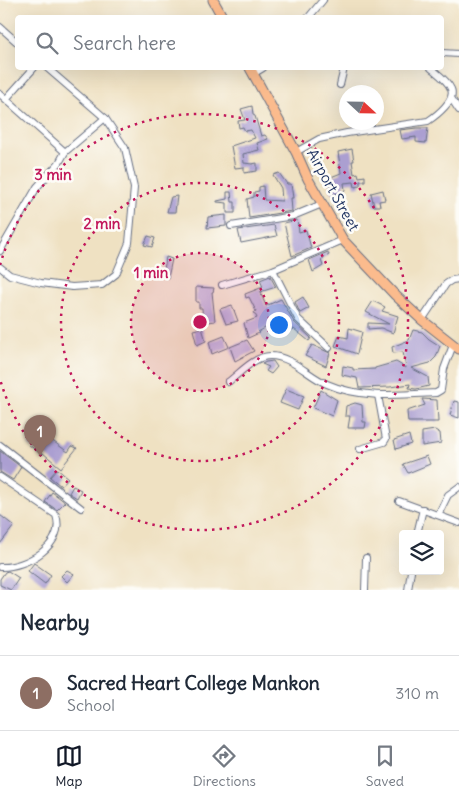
<!DOCTYPE html>
<html lang="en">
<head>
<meta charset="utf-8">
<style>
	body { margin:0; font-family:Delius,sans-serif; background:#f2f2f3; color:#1f2937 }
	.controls { position:absolute; right:15px; bottom:15px; display:grid; overflow:hidden; border-radius:5px; box-shadow:0 5px 20px #0002 }
	.controls button { width:45px; height:45px; display:grid; place-items:center; padding:0; border:0; border-bottom:1px solid #e0e1e3; background:#fff; color:#1f2937; font:25px sans-serif }
	.compass { position:absolute; left:339px; top:85px; width:45px; height:45px; border-radius:50%; background:#fff; box-shadow:0 5px 20px #0002; rotate:112deg }
	.you { position:absolute; left:278px; top:324px; width:18px; height:18px; margin:-12px; border:4px solid #fff; border-radius:50%; background:#1a73e8; box-shadow:0 0 0 8px #1a73e833 }
	.badge { display:grid; place-items:center; width:32px; height:32px; border-radius:50%; background:#111827; color:#fff; font-size:16px; font-weight:700 }
	.pin { position:absolute; translate:-50% -41px; filter:drop-shadow(0 1px 2px #0008) }
	.pin::after { content:''; position:absolute; top:26px; width:18px; height:15px; background:inherit; clip-path:polygon(0 0,100% 0,50% 100%) }
	.list { margin:0; padding:0; list-style:none }
	h2 { display:flex; justify-content:space-between; align-items:center; height:65px; margin:0; padding:0 20px; font-size:21px }
	h2 small { font-size:16px; font-weight:400; color:#747a83 }
	.list li { display:grid; grid-template-columns:32px 1fr auto; gap:15px; align-items:center; box-sizing:border-box; height:75px; padding:0 20px; border-top:1px solid #e0e1e3 }
	.list b { display:block; font-size:19px; white-space:nowrap }
	.list p { margin:0; font-size:16px; white-space:nowrap; color:#747a83 }
	.list em { font-size:16px; font-style:normal; color:#747a83 }
	.icon { flex:none; width:28px; height:28px; fill:none; stroke:currentColor; stroke-width:2; stroke-linecap:round; stroke-linejoin:round }
	.map { position:relative; flex:none; width:459px; height:590px; overflow:hidden }
	.search { position:absolute; background:#fff; box-shadow:0 5px 20px #0002; left:15px; right:15px; top:15px; height:55px; display:flex; align-items:center; gap:12px; box-sizing:border-box; padding:0 18px; border-radius:5px; color:#747a83; font-size:19px }
	.sheet { height:140px; background:#fff }
	nav { display:flex; justify-content:space-around; align-items:center; box-sizing:border-box; height:70px; border-top:1px solid #e0e1e3; background:#fff; font-size:14px; color:#747a83 }
	nav a { display:grid; justify-items:center; gap:2px }
	nav .on { color:#111827 }
	.map>svg:first-child { display:block }
</style>
</head>
<body>
<div class="map">
<svg width="459" height="590" viewBox="0 0 459 590">
	<rect width="100%" height="100%" fill="#fdfcf7"/>
	<filter id="ink" filterUnits="userSpaceOnUse"><feTurbulence type="fractalNoise" baseFrequency=".02" numOctaves="2"/><feDisplacementMap in="SourceGraphic" scale="10" xChannelSelector="R" yChannelSelector="G"/><feConvolveMatrix kernelMatrix="1 2 1 2 8 2 1 2 1" color-interpolation-filters="sRGB"/></filter>
	<filter id="wash" filterUnits="userSpaceOnUse"><feTurbulence type="fractalNoise" baseFrequency=".0096" numOctaves="4" result="noise"/><feDisplacementMap in="SourceGraphic" scale="20" xChannelSelector="R" yChannelSelector="G"/><feGaussianBlur stdDeviation="1.12" result="paint"/><feColorMatrix in="noise" values="0 0 0 0 0 0 0 0 0 0 0 0 0 0 0 0 0 1.4 0 .05"/><feComposite in="paint" operator="in"/></filter>
	<g filter="url(#wash)">
		<rect width="100%" height="100%" fill="#efe1c2"/>
		<g id="blocks">
			<g fill="#ab9fd1">
				<polygon points="252,106 253,115 255,116 261,136 265,135 268,139 257,143 259,150 243,154 244,163 252,164 257,163 257,171 244,173 244,167 235,168 231,146 255,138 251,130 245,131 243,127 239,128 238,121 245,120 241,109"/>
				<polygon points="417,128 428,128 426,143 416,142 416,137 402,139 400,130"/>
				<polygon points="352,149 354,161 352,161 354,174 358,173 359,177 365,176 365,181 360,181 360,186 355,187 354,182 344,183 345,190 341,193 332,194 330,185 332,184 331,177 341,173 338,152"/>
				<polygon points="279,173 287,184 291,184 293,198 291,198 292,211 249,218 247,199 254,197 254,192 259,191 259,187 263,186 264,200 282,201 281,188 273,175"/>
				<polygon points="383,190 385,200 379,201 380,206 374,206 371,193"/>
				<polygon points="227,192 231,192 232,202 235,202 235,213 227,213 227,203 217,202 217,201 227,199"/>
				<polygon points="177,196 175,212 167,212 171,197"/>
				<polygon points="226,215 226,226 207,228 208,217"/>
				<polygon points="297,220 299,232 306,230 311,248 292,256 284,223"/>
				<polygon points="274,225 277,236 241,243 238,230"/>
				<polygon points="148,236 155,238 152,247 144,245"/>
				<polygon points="328,252 329,255 321,260 323,266 313,272 309,260"/>
				<polygon points="166,257 172,259 168,278 163,277"/>
				<polygon points="270,276 276,287 260,292 266,306 281,299 294,322 311,338 309,341 294,329 278,336 272,324 258,332 259,333 248,338 244,323 257,318 254,312 256,311 249,297 246,298 245,294 263,287 260,280"/>
				<polygon points="196,287 214,288 213,292 212,292 215,321 203,323 202,308 199,308 199,302 196,302"/>
				<polygon points="303,297 309,308 300,313 295,302"/>
				<polygon points="373,301 385,307 382,311 398,316 393,333 381,328 368,329 368,323 389,324 366,312"/>
				<polygon points="232,305 238,321 226,324 220,309"/>
				<polygon points="202,328 206,341 197,345 193,330"/>
				<polygon points="349,328 362,332 357,354 335,346 339,336 348,338"/>
				<polygon points="413,330 422,332 429,339 440,346 436,357 430,363 411,368 428,377 429,386 416,389 409,388 410,384 390,387 359,388 357,378 342,375 343,366 353,368 353,370 375,369 375,368 396,362 406,368 403,352 393,353 392,347 409,340"/>
				<polygon points="224,336 229,347 212,354 209,342"/>
				<polygon points="247,340 254,351 235,361 230,347"/>
				<polygon points="312,345 330,353 326,366 305,356"/>
				<polygon points="273,361 277,367 271,374 266,371 269,367 262,364 266,362"/>
				<polygon points="286,389 304,396 298,410 280,403"/>
				<polygon points="321,390 337,400 332,416 313,408"/>
				<polygon points="422,399 437,400 438,422 408,422 407,411 425,405"/>
				<polygon points="454,401 459,402 459,418 450,415"/>
				<polygon points="355,403 362,405 363,422 366,422 365,428 348,428 350,416 345,416 346,406"/>
				<polygon points="435,430 440,433 441,443 422,446 422,432"/>
				<polygon points="40,432 68,452 72,446 77,448 61,468 43,453 42,455 29,445"/>
				<polygon points="409,435 411,444 396,449 394,440"/>
				<polygon points="0,451 21,467 13,480 0,472"/>
				<polygon points="427,456 430,464 408,473 403,464"/>
				<polygon points="57,469 68,478 61,486 50,477"/>
				<polygon points="73,486 81,490 77,498 69,493"/>
				<polygon points="52,492 65,502 57,510 45,502"/>
				<polygon points="0,515 14,526 0,544"/>
				<polygon points="34,563 51,575 45,584 28,571"/>
				<polygon points="67,570 74,574 67,582 61,576"/>
				<polygon points="8,571 19,578 11,590 0,585 0,579 5,572"/>
			</g>
		</g>
	</g>
	<g filter="url(#ink)">
		<use href="#blocks" fill-opacity="0" stroke="#656d81" stroke-width="1"/>
		<g fill="none" stroke-linecap="round" stroke-linejoin="round">
			<defs>
				<g id="minor">
					<polyline points="308,18 323,0"/>
					<polyline points="0,27 18,43"/>
					<polyline points="442,53 459,54"/>
					<polyline points="253,74 263,68"/>
					<polyline points="340,85 344,68"/>
					<polyline points="0,94 65,152"/>
					<polyline points="451,98 459,110"/>
					<polyline points="6,99 34,68"/>
					<path d="M296,152l23,-13 28,-6 81,-12c9,-6 28,-21 23,-32 -3,-8 -14,-16 -20,-21"/>
					<polyline points="231,226 293,216 322,204"/>
					<polyline points="0,251 37,187 59,163 65,152 105,118"/>
					<polyline points="0,267 10,275 41,283 72,287 102,285 116,274 129,243 134,188 125,148 105,118 47,68"/>
					<polyline points="273,270 298,319 329,348"/>
					<polyline points="222,285 273,270 343,240"/>
					<polyline points="422,320 446,284 452,280 459,279"/>
					<path d="M228,382c12,-9 27,-26 42,-26 22,0 38,20 57,28 34,15 73,11 109,9l5,-3 3,-21 9,-24"/>
					<polyline points="0,445 81,508"/>
					<polyline points="360,449 384,442 386,439 378,395"/>
					<path d="M0,477l56,38c10,30 -30,53 -56,52"/>
					<polyline points="399,501 459,523"/>
					<polyline points="438,515 448,495 459,487"/>
					<polyline points="417,534 423,509"/>
					<polyline points="365,590 366,558"/>
					<polyline points="408,590 411,571"/>
				</g>
				<g id="highway">
					<polyline points="213,0 223,18"/>
					<polyline points="250,68 296,152 308,179 343,240 395,295 422,320 459,349"/>
				</g>
			</defs>
			<use href="#minor" stroke="#656d81" stroke-width="8"/>
			<use href="#highway" stroke="#656d81" stroke-width="11"/>
			<use href="#minor" stroke="#fff" stroke-width="6"/>
			<use href="#highway" stroke="#fbbb8d" stroke-width="9"/>
		</g>
	</g>
	<circle cx="200" cy="322" r="69" fill="#c2185b" fill-opacity=".12"/>
	<g fill="none" stroke="#c2185b" stroke-width="2.5" stroke-dasharray="2.5 5">
		<circle cx="200" cy="322" r="69"/>
		<circle cx="200" cy="322" r="139"/>
		<path d="M0 265A208 208 0 1 1 0 379"/>
	</g>
	<g text-anchor="middle" stroke-width="5" stroke-linejoin="round" paint-order="stroke">
		<g font-size="15" fill="#1b2f5e" stroke="#fdfcf7">
			<text transform="translate(333 190) rotate(61)" y="5">Airport Street</text>
		</g>
	</g>
	<circle cx="200" cy="322" r="8" fill="#c2185b" stroke="#fdfcf7" stroke-width="2.5"/>
	<g font-size="15" text-anchor="middle" font-weight="bold" fill="#c2185b" stroke="#fdfcf7" stroke-width="5" stroke-linejoin="round" paint-order="stroke">
		<text x="53" y="180">3 min</text>
		<text x="102" y="229">2 min</text>
		<text x="151" y="278">1 min</text>
	</g>
</svg>
<div class="controls">
<button><svg class="icon" aria-label="layers" viewBox="0 0 24 24"><path d="M12 4l9 5-9 5-9-5zM3 14l9 5 9-5"/></svg></button>
</div>
<svg class="compass" viewBox="-18 -18 36 36"><path d="M0-13l5 13h-10z" fill="#e53935"/><path d="M0 13l5-13h-10z" fill="#747a83"/></svg>
<div class="you"></div>
<div class="pin badge" style="left:40px;top:456px;background:#8d6e63">1</div>
<div class="search"><svg class="icon" aria-label="search" viewBox="0 0 24 24"><circle cx="10" cy="10" r="6"/><path d="M15 15l6 6"/></svg>Search here</div>
</div>
<section class="sheet">
<h2>Nearby<small></small></h2>
<ul class="list">
<li><span class="badge" style="background:#8d6e63">1</span><div><b>Sacred Heart College Mankon</b><p>School</p></div><em>310 m</em></li>
</ul>
</section>
<nav>
<a class="on"><svg class="icon" aria-label="map" viewBox="0 0 24 24"><path d="M3 6l6-2 6 2 6-2v14l-6 2-6-2-6 2zM9 4v14M15 6v14"/></svg>Map</a>
<a><svg class="icon" aria-label="directions" viewBox="0 0 24 24"><path d="M12 3l9 9-9 9-9-9zM9 14v-3h6M13 9l2 2-2 2"/></svg>Directions</a>
<a><svg class="icon" aria-label="saved" viewBox="0 0 24 24"><path d="M7 4h10v16l-5-4-5 4z"/></svg>Saved</a>
</nav>
</body>
</html>
